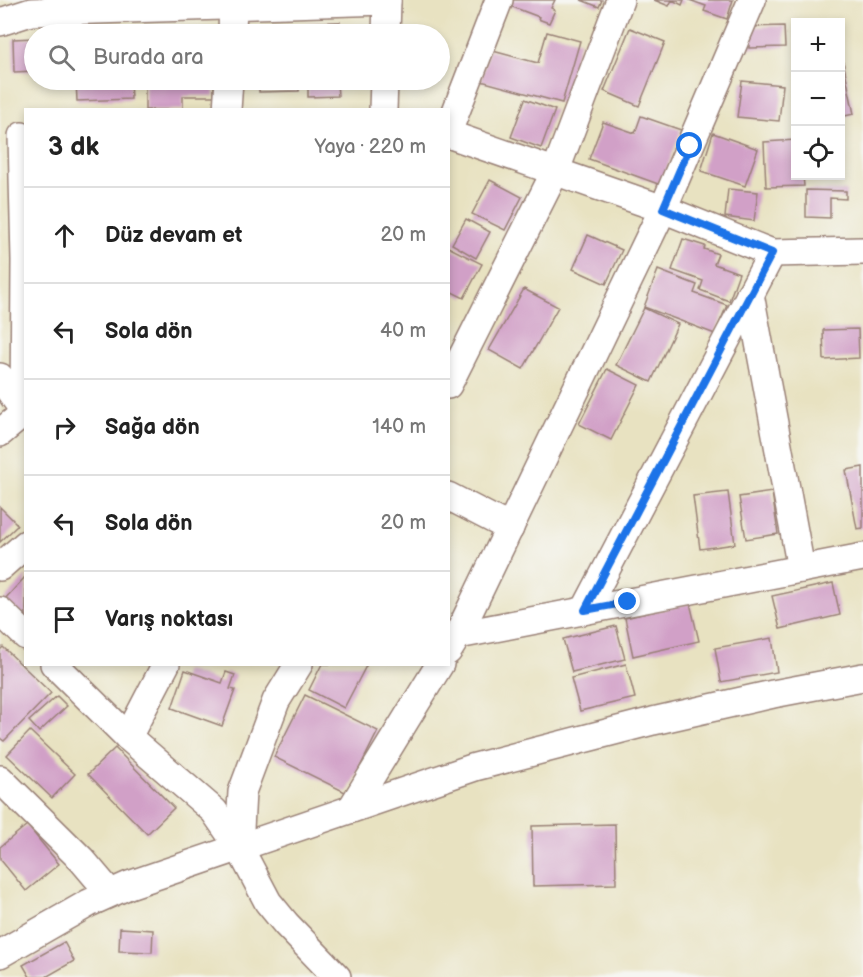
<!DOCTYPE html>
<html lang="tr">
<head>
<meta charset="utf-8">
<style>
	body { margin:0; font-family:"Balsamiq Sans",sans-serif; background:#f6f6f6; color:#222 }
	.controls { position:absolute; right:18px; top:18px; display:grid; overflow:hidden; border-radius:0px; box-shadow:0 3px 9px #0003 }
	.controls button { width:54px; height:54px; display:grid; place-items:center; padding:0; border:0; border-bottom:2px solid #e0e0e0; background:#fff; color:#222; font:30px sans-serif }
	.stop { position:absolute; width:18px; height:18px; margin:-14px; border:4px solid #1a73e8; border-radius:50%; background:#fff }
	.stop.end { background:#1a73e8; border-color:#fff; box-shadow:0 2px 6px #0008 }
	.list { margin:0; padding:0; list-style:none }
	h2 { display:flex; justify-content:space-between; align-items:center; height:78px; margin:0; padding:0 24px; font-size:26px }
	h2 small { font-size:20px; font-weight:400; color:#767676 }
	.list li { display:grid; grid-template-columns:39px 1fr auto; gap:18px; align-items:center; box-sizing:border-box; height:96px; padding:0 24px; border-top:2px solid #e0e0e0 }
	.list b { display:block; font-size:22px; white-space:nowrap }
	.list em { font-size:20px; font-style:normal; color:#767676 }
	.icon { flex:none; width:33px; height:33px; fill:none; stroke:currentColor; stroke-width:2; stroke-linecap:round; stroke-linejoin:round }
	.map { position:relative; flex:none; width:863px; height:977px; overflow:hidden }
	.search { position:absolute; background:#fff; box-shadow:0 3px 9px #0003; left:24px; top:24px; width:426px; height:66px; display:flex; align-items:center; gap:15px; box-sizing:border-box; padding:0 21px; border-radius:33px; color:#767676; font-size:22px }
	.panel { position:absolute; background:#fff; box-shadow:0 3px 9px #0003; left:24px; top:108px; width:426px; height:558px; border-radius:0px }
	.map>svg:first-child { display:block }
</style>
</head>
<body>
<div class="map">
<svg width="863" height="977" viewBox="0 0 863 977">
	<rect width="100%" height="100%" fill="#f6f6f2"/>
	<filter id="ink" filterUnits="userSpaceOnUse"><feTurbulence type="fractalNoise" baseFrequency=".0167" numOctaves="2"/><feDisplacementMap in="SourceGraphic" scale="12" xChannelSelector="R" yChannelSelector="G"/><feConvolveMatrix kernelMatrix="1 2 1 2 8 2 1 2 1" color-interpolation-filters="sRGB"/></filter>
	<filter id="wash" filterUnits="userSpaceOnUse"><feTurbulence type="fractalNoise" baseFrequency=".008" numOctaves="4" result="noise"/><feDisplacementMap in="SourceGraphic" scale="24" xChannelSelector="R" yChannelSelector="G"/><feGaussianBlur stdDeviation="1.35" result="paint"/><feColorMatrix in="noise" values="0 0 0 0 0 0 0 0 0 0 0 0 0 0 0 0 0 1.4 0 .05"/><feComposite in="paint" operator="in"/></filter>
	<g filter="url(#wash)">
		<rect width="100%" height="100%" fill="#e8e2c1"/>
		<g id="blocks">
			<g fill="#d1a0c7">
				<polygon points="512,0 555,0 551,8 555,10 549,23 538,19 539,17 510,6"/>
				<polygon points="581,0 602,0 599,7"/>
				<polygon points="654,0 684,0 682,5 672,0 669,6"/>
				<polygon points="689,0 733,0 727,19 704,11 706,6"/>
				<polygon points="340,22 340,34 306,34 306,23"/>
				<polygon points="784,26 785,47 749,48 749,27"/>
				<polygon points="77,28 77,34 65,34 65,29"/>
				<polygon points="630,28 665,42 639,106 604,91"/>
				<rect x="145" y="31" width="51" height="3"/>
				<polygon points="547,32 580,41 562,103 481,81 489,50 538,63"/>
				<polygon points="34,38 34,71 14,72 13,39"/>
				<polygon points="840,47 854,114 840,117"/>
				<polygon points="76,80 130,80 131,99 77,101"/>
				<polygon points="145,80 214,80 214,96 183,96 183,110 145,110"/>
				<polygon points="259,80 299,80 299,91 259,92"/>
				<polygon points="308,80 344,80 344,83 337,83 338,96 308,97"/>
				<polygon points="742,81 783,85 779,121 737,117"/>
				<polygon points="525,99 555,110 541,148 511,137"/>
				<polygon points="641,116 681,130 661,185 589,159 603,122 635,133"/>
				<polygon points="713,133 758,149 745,186 701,171"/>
				<polygon points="796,140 796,176 803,176 804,186 766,187 764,142"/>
				<polygon points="490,180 522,197 505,230 472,214"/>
				<polygon points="728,189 758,192 754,221 725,217"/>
				<polygon points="806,190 846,191 846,199 830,198 830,218 806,217"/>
				<polygon points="466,219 490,232 476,258 452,244"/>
				<polygon points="588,235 622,250 606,284 573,269"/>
				<polygon points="683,239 705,246 704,249 718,254 714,264 739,273 729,301 700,290 703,281 672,270"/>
				<polygon points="448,247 482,264 464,298 448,290"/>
				<polygon points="658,270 697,285 694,293 727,305 715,334 644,307"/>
				<polygon points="524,289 558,307 523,369 489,350"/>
				<polygon points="644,308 678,324 651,382 616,365"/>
				<polygon points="858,329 859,358 824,360 823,330"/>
				<polygon points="607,369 639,385 611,440 579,424"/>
				<polygon points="863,467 863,528 857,529 846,470"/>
				<polygon points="728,492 735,544 700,549 693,496"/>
				<polygon points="772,492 778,534 746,539 739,497"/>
				<polygon points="0,507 18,525 0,542"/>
				<polygon points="26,576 26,618 4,600"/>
				<polygon points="833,583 840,615 780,629 772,596"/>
				<polygon points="690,603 699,641 633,656 625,618"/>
				<polygon points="616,626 625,659 572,672 563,639"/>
				<polygon points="772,638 777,672 721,682 715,648"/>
				<polygon points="3,647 51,693 4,741 0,738 0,650"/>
				<polygon points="322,664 367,664 344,708 309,690"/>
				<polygon points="626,664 635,698 580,711 571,678"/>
				<polygon points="185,670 222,683 226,672 235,675 230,689 235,690 222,726 172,708"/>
				<polygon points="305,695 378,731 347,793 274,757"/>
				<polygon points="57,696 67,706 39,732 29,721"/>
				<polygon points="30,731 75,774 52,798 7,755"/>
				<polygon points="115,748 174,808 147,834 88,774"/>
				<polygon points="615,824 616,884 533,886 532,826"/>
				<polygon points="27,825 59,864 26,891 0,859 0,847"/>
				<polygon points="120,928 153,930 152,952 119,951"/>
				<polygon points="64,942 74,961 46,977 30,977 23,965"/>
			</g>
		</g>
	</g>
	<g filter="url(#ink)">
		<use href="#blocks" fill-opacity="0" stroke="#998076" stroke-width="1.5"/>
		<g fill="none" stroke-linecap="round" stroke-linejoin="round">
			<defs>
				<g id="minor">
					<polyline points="752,0 663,209 772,253 863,251"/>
					<polyline points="0,22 31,12 387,1"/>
					<polyline points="232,34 233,0"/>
					<polyline points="386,34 387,0"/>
					<polyline points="227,110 229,80"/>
					<polyline points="383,110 384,80"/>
					<polyline points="448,132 499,0"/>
					<polyline points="448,134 663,209 458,635 448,651"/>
					<polyline points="750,294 801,569"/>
					<polyline points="0,377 26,414"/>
					<polyline points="448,385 556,170 620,0"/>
					<polyline points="0,433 24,413 25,260 22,136"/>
					<polyline points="448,496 510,528"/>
					<polyline points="0,567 26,544"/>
					<polyline points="585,610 772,253"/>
					<polyline points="0,611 26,636"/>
					<polyline points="458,635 863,557"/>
					<polyline points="54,664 128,737 214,811 239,847 268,902 286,924 337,977"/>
					<polyline points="128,737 166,664"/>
					<polyline points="0,779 82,860 110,893"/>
					<polyline points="351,809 440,664"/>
					<polyline points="239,847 242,792 276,701 299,664"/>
					<polyline points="0,954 89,903 129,885 475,767 653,721 773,694 863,677"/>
				</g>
			</defs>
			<use href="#minor" stroke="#998076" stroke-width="30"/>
			<use href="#minor" stroke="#fff" stroke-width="27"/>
		</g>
	</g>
	<g fill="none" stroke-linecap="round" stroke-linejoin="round" filter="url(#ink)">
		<polyline stroke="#1a73e8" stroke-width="8" points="628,602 585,610 772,253 663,209 690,146"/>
	</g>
</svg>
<div class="controls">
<button>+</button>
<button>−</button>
<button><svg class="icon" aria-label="locate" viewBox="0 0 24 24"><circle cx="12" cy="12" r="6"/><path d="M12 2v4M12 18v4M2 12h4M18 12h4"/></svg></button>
</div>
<div class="stop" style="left:690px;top:146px"></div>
<div class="stop end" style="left:628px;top:602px"></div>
<div class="search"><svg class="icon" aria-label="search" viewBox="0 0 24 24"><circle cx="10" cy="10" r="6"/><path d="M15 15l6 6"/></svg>Burada ara</div>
<section class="panel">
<h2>3 dk<small>Yaya · 220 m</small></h2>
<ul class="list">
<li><svg class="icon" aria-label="ahead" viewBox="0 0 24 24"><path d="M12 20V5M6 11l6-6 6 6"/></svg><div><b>Düz devam et</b></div><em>20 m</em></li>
<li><svg class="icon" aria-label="left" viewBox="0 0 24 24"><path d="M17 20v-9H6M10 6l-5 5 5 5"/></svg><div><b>Sola dön</b></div><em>40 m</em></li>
<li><svg class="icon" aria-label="right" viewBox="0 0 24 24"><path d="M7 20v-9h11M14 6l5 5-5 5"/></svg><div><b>Sağa dön</b></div><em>140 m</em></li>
<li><svg class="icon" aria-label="left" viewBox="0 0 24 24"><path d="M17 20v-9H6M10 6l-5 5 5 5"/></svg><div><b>Sola dön</b></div><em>20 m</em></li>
<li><svg class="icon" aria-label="arrive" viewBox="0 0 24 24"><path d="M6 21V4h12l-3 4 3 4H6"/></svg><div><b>Varış noktası</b></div></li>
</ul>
</section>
</div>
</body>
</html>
